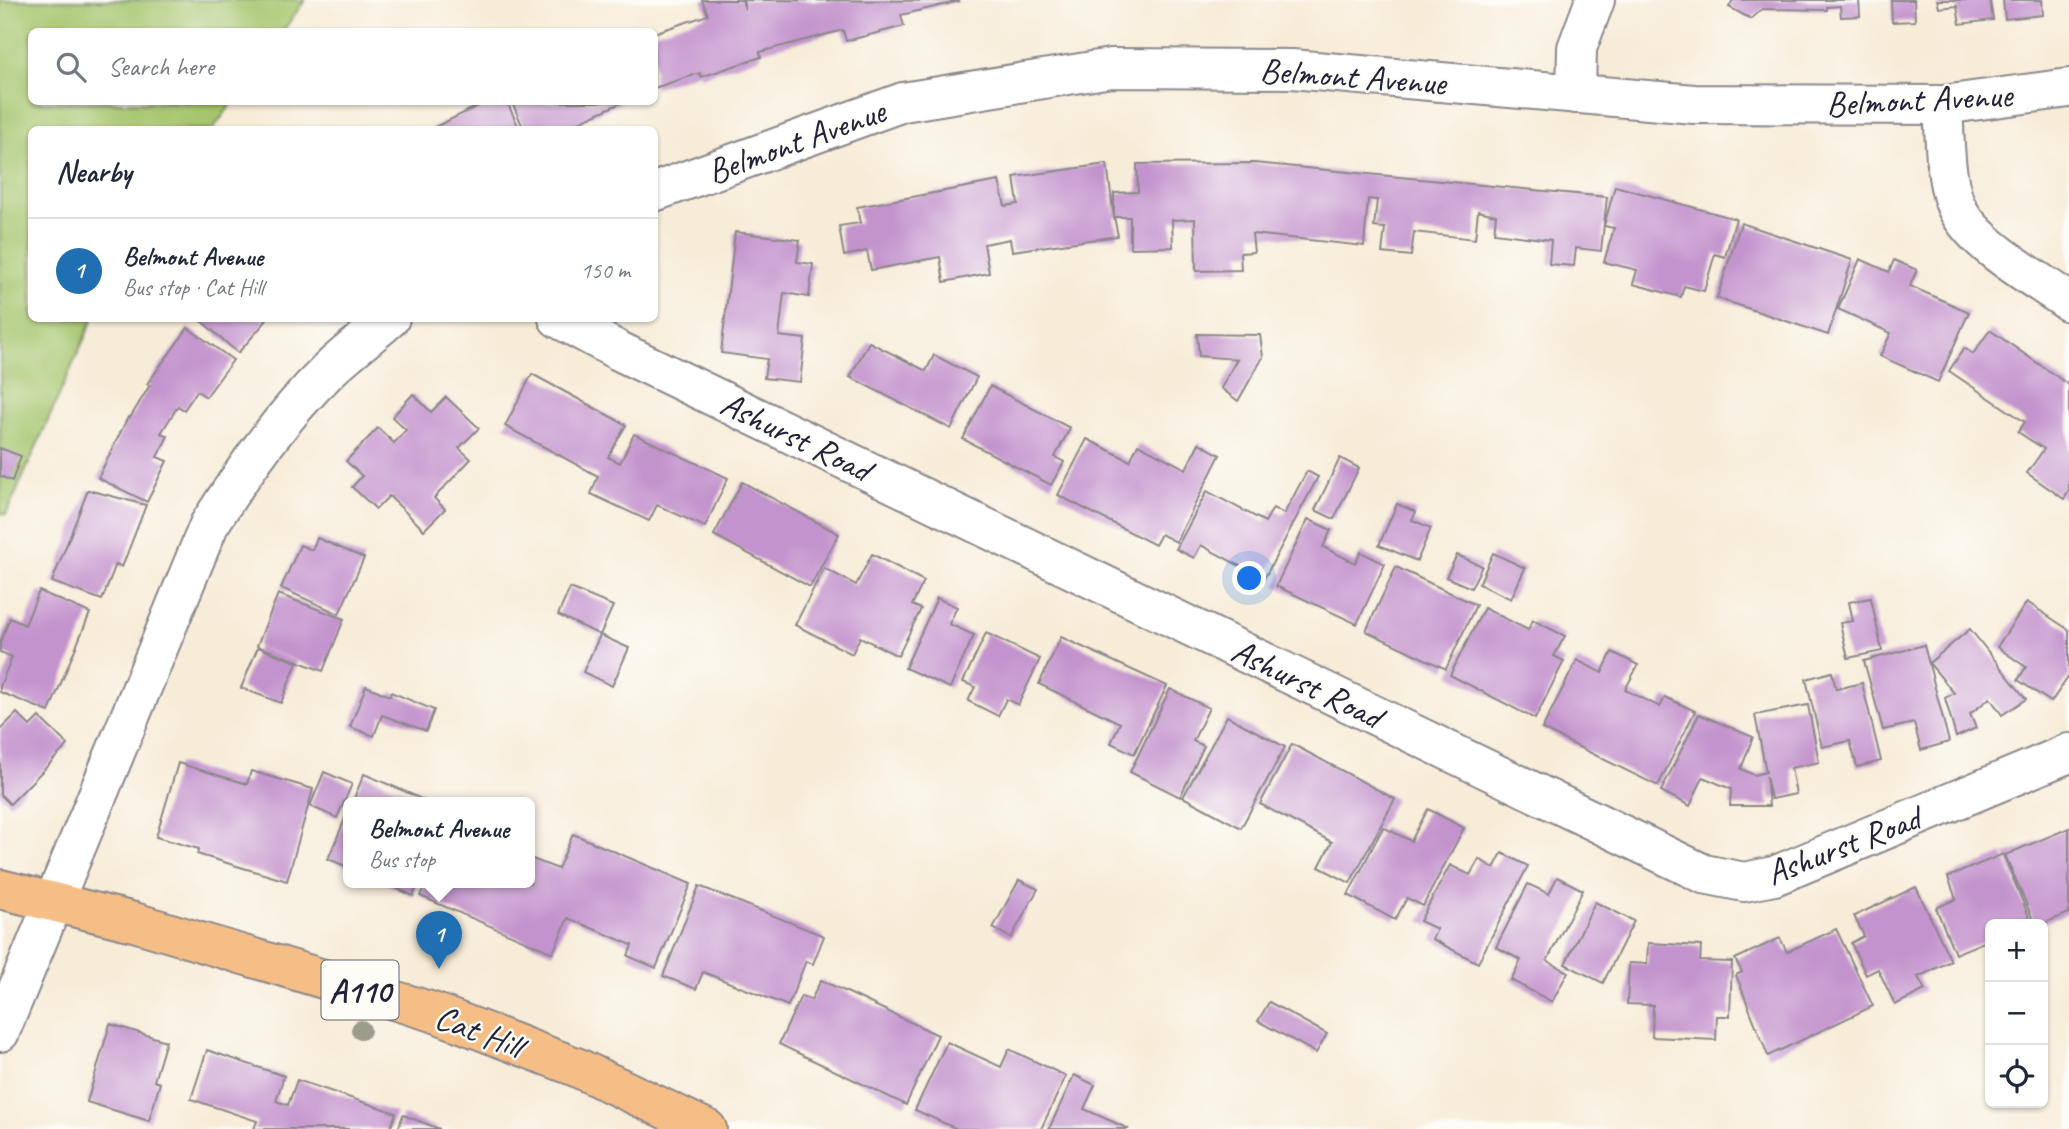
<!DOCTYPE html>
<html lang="en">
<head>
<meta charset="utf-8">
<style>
	body { margin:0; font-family:Caveat,sans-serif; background:#f6f6f7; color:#1f2937 }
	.controls { position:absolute; right:21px; bottom:21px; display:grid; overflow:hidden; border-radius:10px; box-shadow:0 2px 5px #0004 }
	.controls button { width:63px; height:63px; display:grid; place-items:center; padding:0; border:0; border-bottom:2px solid #e0e1e3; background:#fff; color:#1f2937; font:35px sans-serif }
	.you { position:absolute; left:1250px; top:579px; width:24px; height:24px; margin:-18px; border:5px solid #fff; border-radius:50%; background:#1a73e8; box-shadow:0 0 0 10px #1a73e833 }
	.badge { display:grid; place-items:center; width:46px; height:46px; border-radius:50%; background:#1f6fb2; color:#fff; font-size:23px; font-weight:700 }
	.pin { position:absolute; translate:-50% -58px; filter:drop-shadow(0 2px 4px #0008) }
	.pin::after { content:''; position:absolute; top:37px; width:24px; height:21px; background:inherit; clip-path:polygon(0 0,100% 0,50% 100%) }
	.popup { position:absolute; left:343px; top:797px; width:192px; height:91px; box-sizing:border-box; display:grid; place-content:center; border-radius:10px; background:#fff; filter:drop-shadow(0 2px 5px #0005); font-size:23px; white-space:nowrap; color:#747a83 }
	.popup b { font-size:26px; color:#1f2937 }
	.popup::after { content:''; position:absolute; left:50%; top:100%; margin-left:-14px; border:14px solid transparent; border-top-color:#fff }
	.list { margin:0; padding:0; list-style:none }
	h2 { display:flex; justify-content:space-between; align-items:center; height:91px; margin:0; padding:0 28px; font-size:30px }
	h2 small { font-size:23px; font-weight:400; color:#747a83 }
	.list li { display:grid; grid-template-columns:46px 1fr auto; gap:21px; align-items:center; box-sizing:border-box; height:105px; padding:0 28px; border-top:2px solid #e0e1e3 }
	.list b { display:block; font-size:26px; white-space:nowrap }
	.list p { margin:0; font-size:23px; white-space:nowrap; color:#747a83 }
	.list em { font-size:23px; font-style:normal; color:#747a83 }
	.icon { flex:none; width:38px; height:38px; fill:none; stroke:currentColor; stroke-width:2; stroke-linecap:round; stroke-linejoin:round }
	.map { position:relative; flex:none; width:2069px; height:1129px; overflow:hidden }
	.search { position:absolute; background:#fff; box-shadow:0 2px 5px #0004; left:28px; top:28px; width:630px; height:77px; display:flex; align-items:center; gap:18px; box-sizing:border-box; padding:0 24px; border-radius:10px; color:#747a83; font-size:26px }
	.panel { position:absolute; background:#fff; box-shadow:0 2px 5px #0004; left:28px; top:126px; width:630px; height:196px; border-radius:10px }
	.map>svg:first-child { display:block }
</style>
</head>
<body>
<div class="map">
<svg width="2069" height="1129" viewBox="0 0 2069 1129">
	<rect width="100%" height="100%" fill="#fdfcf7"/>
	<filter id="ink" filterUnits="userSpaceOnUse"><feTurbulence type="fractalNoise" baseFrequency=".0143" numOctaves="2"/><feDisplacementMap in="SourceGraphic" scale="14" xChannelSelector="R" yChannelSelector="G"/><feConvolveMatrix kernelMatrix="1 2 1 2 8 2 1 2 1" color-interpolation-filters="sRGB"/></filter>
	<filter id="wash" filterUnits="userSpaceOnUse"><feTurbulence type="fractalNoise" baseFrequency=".00686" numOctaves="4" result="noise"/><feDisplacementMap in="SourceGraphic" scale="28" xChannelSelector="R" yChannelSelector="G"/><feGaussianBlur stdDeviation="1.57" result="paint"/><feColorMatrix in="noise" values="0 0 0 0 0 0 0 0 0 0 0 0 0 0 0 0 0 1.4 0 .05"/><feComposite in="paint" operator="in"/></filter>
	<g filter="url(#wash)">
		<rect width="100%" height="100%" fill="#f7ecd8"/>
		<polygon fill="#a5c56d" stroke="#647454" stroke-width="2" points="0,0 305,0 283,31 32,32 32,102 233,102 213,129 32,130 32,318 93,319 6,515 0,513"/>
		<g id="blocks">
			<g fill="#c393cd">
				<polygon points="702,0 742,0 745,10 743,0 960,1 901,15 904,26 846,41 843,30 760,52 761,57 701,77 700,73 654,88 654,33 708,15"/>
				<polygon points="1733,0 1859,0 1860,16 1841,17 1840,6 1827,7 1827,10 1762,9 1751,19 1729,7"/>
				<polygon points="1891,0 1914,0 1915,21 1892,22"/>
				<polygon points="1937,0 1990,0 1993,20 1960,24 1957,6 1939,8"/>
				<polygon points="2003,0 2042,0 2043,15 2005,19"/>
				<polygon points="486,102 507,102 520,130 429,130"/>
				<polygon points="512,102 623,102 561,130 524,130"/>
				<polygon points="1254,163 1607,197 1601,251 1576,248 1574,266 1549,264 1551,240 1494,233 1496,215 1478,211 1475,239 1414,232 1411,256 1382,253 1385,228 1374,227 1377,200 1368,199 1364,246 1252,234 1254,252 1240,253 1241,270 1196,271 1195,219 1172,220 1173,247 1130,248 1130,217 1114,217 1118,236 1012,251 1010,239 984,244 989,273 944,282 940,257 871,270 867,251 844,256 839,226 860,223 857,207 999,181 1005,206 1018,204 1014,177 1107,164 1114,217 1114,193 1138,192 1137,164"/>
				<polygon points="1615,186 1736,219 1725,257 1715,254 1704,291 1684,286 1681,297 1633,284 1637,270 1604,262 1614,228 1604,226"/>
				<polygon points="1741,223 1852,260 1828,335 1717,298"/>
				<polygon points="735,232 800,240 797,262 813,264 809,297 784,293 779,336 805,339 800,382 764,378 767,359 721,353"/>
				<polygon points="1860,259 1889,272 1894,260 1917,270 1910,286 1969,312 1938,382 1880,356 1891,333 1838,309"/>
				<polygon points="198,318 264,318 267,320 238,353"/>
				<polygon points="188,328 233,360 206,397 197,391 184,410 178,406 161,433 168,436 157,457 167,461 147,502 98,478 128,417 130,418 150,385 147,384"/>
				<polygon points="1990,330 2069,385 2069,491 2064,499 2027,473 2044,449 2018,432 2025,422 1949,371 1964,348 1973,354"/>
				<polygon points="1197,334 1260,335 1263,357 1238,401 1221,388 1237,359 1199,356"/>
				<polygon points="869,342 926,371 934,355 977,377 951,429 850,377"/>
				<polygon points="532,374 626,425 608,457 620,463 634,434 728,478 705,527 657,505 649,521 591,494 598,476 505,426"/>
				<polygon points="990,386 1070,428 1055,457 1064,462 1051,485 963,439"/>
				<polygon points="413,394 431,412 446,397 479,428 459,448 471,459 434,498 445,509 424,530 389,496 376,509 352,487 362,476 346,461 378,428 394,443 406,430 392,417"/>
				<polygon points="1087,439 1130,461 1138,444 1186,469 1199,443 1220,455 1176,542 1161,534 1155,545 1058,495"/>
				<polygon points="0,448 21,456 12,481 0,476"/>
				<polygon points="1340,458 1359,468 1334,519 1315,510"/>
				<polygon points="1307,471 1318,477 1264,579 1201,545 1194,558 1176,549 1207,491 1265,522 1273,508 1284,514"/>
				<polygon points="742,482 839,534 810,587 714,535"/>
				<polygon points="88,490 146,505 122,567 116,564 102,600 52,582"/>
				<polygon points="1397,504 1416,512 1412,520 1431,528 1417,561 1379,545"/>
				<polygon points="1308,519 1331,530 1323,547 1355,563 1361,552 1385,564 1357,624 1276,586"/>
				<polygon points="317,538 364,558 339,614 281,588 300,545 312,550"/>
				<polygon points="1493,553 1525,568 1511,599 1479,584"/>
				<polygon points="872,554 924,581 912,605 921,609 898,656 860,637 852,654 795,625 824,568 856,585"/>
				<polygon points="1457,555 1482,566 1471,588 1446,577"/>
				<polygon points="1396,567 1476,605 1446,669 1366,631"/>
				<polygon points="570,588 613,606 600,635 558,615"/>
				<polygon points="39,591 90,613 49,712 0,692 0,686 12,657 0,652 0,643 10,618 25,625"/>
				<polygon points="278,594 344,619 323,671 257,646"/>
				<polygon points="937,598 957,607 949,624 974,635 950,688 905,668"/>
				<polygon points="1871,598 1882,651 1848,658 1840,623 1853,621 1849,602"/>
				<polygon points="2027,602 2069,630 2069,676 2051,702 2018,680 2026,667 1997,647"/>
				<polygon points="1484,608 1528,630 1533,620 1565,636 1554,656 1564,661 1535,719 1450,675"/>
				<polygon points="1970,629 2026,699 2002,715 1990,698 1970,714 1976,728 1956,737 1945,698 1954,693 1929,663"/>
				<polygon points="986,633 1040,659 1018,705 1006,699 998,716 968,701 975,687 963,682"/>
				<polygon points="600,635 629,648 612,686 583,672"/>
				<polygon points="1061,637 1167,686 1134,754 1111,743 1120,723 1039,684"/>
				<polygon points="1924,645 1949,742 1921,750 1914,723 1883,730 1864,661"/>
				<polygon points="258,647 297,662 281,703 241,688"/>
				<polygon points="1612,652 1638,665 1625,690 1660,707 1665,697 1695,711 1658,786 1542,729 1577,660 1602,673"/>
				<polygon points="1832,672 1836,689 1862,683 1881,761 1857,767 1850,741 1822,747 1806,679"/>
				<polygon points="366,686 390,696 391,692 434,710 426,731 382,715 374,736 350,727"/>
				<polygon points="1170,689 1209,708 1193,741 1204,746 1180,797 1130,772"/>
				<polygon points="1808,705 1819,762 1791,768 1796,794 1771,799 1766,776 1769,806 1730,806 1731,789 1703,777 1690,806 1661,791 1699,714 1753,737 1741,769 1754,775 1766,772 1755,715"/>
				<polygon points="17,713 30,726 39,717 68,745 10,804 0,794 0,730"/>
				<polygon points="1227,716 1285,747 1241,828 1183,797"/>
				<polygon points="1292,744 1395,799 1350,883 1319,867 1332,842 1260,804"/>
				<polygon points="178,763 247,784 251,771 313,789 287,881 197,854 199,849 156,837"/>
				<polygon points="324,772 352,784 337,818 310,806"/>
				<polygon points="364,774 404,791 430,803 352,803"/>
				<polygon points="1428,809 1464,828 1423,906 1407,898 1395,920 1348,895 1383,827 1411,841"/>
				<polygon points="348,812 348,867 328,859"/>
				<polygon points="2069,828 2069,913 2042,924 2035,924 2005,855"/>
				<polygon points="573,834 691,884 656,968 628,956 632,945 568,918 553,953 420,896 426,883 530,883 530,858 558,869"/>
				<polygon points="1502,853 1528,866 1478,963 1432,939 1437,929 1420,921 1450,865 1470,875 1479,859 1494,868"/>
				<polygon points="2003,854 2032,924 1990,924 1990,953 1986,941 1955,954 1936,908 1956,899 1948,877"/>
				<polygon points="1557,877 1583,890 1547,961 1568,972 1552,1002 1511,980 1521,960 1496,947 1528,884 1549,894"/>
				<polygon points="1019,880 1038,889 1011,938 993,928"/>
				<polygon points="385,883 418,883 413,896"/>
				<polygon points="699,886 824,936 813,964 806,961 788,1006 703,972 696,989 663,976"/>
				<polygon points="1916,887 1951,961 1918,977 1925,990 1895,1005 1878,969 1866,975 1851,943 1864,936 1854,916"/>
				<polygon points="1595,902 1634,921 1603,983 1565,964"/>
				<polygon points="1836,929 1873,1006 1768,1056 1736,975 1742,972 1735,959 1780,938 1787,952"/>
				<polygon points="1648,943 1701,946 1700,961 1732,962 1730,1016 1717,1016 1716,1040 1652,1037 1653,1005 1627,1004 1629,963 1647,964"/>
				<polygon points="821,980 938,1035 906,1105 779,1044 801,996 811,1000"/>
				<polygon points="1269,1002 1327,1034 1316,1053 1258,1021"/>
				<polygon points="110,1024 166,1041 154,1081 160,1083 149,1121 87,1102"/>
				<polygon points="947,1042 1001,1067 1009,1049 1066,1076 1041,1129 957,1129 915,1110"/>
				<polygon points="207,1050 284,1076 276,1101 288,1105 297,1080 396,1113 390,1129 254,1129 257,1121 191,1099"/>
				<polygon points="1074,1075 1095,1085 1084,1109 1129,1129 1049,1129"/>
				<polygon points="403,1115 440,1129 398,1129"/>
			</g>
		</g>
	</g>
	<g filter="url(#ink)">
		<use href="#blocks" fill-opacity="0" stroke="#8c878a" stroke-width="2"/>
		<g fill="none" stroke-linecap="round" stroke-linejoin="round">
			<defs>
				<g id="minor">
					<polyline points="1576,94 1577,48 1595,0"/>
					<path d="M1943,105c2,31 1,66 11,96 14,41 80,76 115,101"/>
					<polyline points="654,192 903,102 1111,68 1292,69 1694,104 1943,105 2069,88"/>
					<polyline points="558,318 619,351 1704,874 1744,882 1774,876 2069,753"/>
					<path d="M0,1032l209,-507c35,-55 72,-108 119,-154 19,-19 42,-35 62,-53"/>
				</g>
				<polyline id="major" points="0,889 134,922 433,1012 576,1067 707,1129"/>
			</defs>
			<use href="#minor" stroke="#8c878a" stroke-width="42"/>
			<use href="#major" stroke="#8c878a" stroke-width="42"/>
			<use href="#minor" stroke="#fff" stroke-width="38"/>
			<use href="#major" stroke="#f6be87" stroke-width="38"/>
		</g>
		<circle fill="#9b9c8b" cx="361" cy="1030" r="10"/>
	</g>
	<g text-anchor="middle" stroke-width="5" stroke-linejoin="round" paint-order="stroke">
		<rect fill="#fdfcf7" stroke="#646373" stroke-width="2" x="321.5" y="960.5" width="77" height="59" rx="5"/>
		<g font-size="33" font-weight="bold" fill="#22223b">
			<text x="360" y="1002">A110</text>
		</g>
		<g font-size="35" fill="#22223b" stroke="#fdfcf7">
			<text transform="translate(1353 76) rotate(4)" y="12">Belmont Avenue</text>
			<text transform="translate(1919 99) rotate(-3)" y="12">Belmont Avenue</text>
			<text transform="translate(796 141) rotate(-20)" y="12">Belmont Avenue</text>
			<text transform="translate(796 436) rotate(26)" y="12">Ashurst Road</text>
			<text transform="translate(1307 683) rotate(26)" y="12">Ashurst Road</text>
			<text transform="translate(1843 845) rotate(-21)" y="12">Ashurst Road</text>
			<text transform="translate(479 1031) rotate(21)" y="12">Cat Hill</text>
		</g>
	</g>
</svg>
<div class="controls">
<button>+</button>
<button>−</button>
<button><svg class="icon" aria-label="locate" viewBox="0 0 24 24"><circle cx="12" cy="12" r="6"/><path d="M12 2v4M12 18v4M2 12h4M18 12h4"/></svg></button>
</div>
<div class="you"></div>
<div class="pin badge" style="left:439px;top:969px">1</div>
<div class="popup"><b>Belmont Avenue</b>Bus stop</div>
<div class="search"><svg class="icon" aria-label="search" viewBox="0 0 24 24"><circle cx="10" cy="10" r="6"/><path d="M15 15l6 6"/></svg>Search here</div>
<section class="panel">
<h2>Nearby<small></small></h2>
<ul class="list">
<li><span class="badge">1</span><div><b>Belmont Avenue</b><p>Bus stop · Cat Hill</p></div><em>150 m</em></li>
</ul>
</section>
</div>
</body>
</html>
